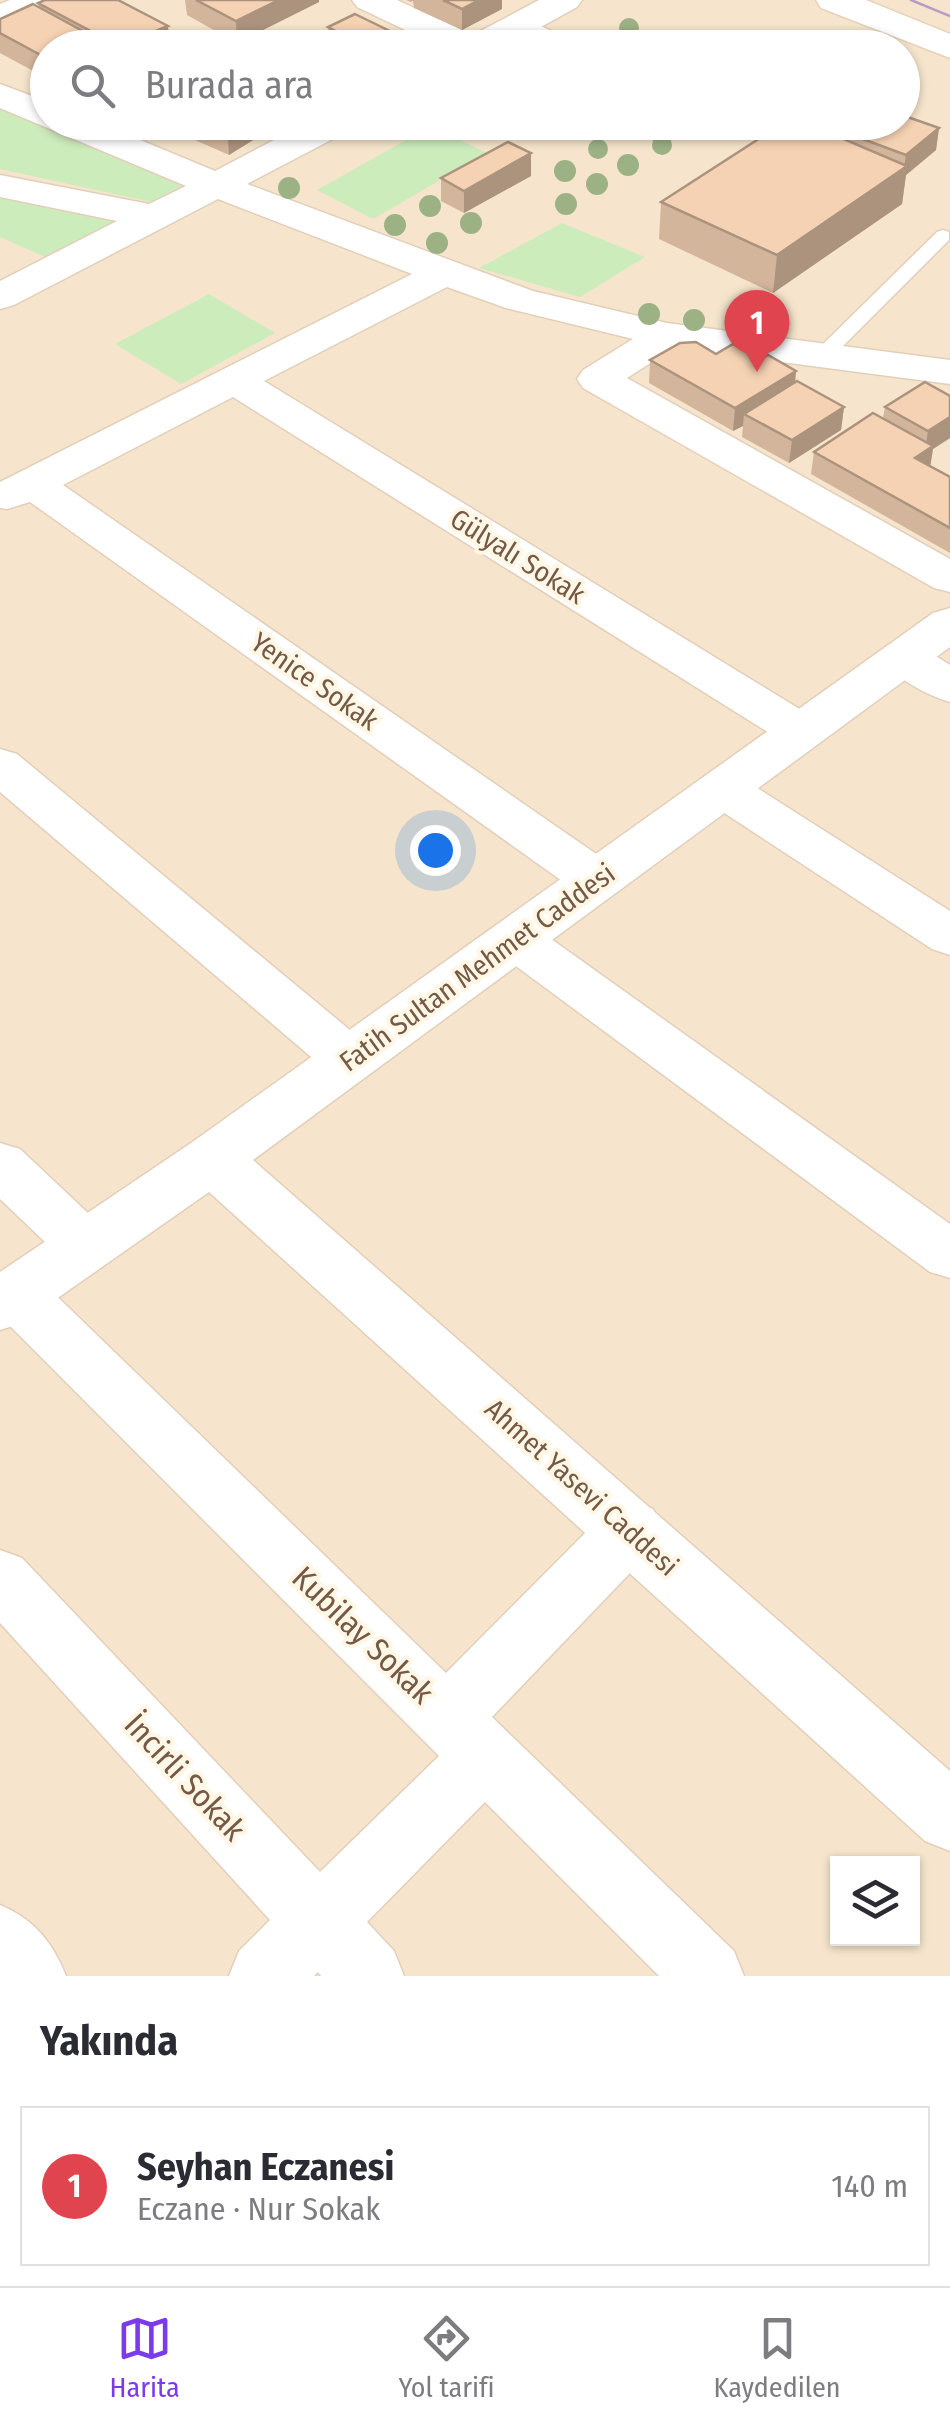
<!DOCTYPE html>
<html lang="tr">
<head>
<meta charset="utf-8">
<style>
	body { margin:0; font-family:"Fira Sans Condensed",sans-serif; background:#f7f7f7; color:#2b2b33 }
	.controls { position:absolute; right:30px; bottom:30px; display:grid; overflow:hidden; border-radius:0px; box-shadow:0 2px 8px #0004 }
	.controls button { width:90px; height:90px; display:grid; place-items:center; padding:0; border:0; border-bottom:2px solid #e1e1e2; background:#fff; color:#2b2b33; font:50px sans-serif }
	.you { position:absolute; left:435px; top:850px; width:35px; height:35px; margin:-25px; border:8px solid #fff; border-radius:50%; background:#1a73e8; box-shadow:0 0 0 15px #1a73e833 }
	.badge { display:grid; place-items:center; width:65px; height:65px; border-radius:50%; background:#7c3aed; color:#fff; font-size:32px; font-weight:700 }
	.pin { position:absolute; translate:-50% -82px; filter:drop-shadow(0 2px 5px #0008) }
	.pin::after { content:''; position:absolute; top:52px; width:35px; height:30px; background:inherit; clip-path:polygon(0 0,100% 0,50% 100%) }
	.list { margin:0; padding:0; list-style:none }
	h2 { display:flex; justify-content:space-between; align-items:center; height:130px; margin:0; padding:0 40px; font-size:42px }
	h2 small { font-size:32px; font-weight:400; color:#7c7c81 }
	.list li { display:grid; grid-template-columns:65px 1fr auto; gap:30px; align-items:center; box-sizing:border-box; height:160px; margin:0 20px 20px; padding:0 20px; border:2px solid #e1e1e2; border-radius:0px }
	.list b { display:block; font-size:38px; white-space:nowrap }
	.list p { margin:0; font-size:32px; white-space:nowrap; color:#7c7c81 }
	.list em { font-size:32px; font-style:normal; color:#7c7c81 }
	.icon { flex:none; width:55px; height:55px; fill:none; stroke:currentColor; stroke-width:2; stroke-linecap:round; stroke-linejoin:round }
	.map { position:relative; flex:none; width:950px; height:1976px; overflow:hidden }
	.search { position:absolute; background:#fff; box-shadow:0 2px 8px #0004; left:30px; right:30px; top:30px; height:110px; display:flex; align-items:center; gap:25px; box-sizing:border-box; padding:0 35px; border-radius:55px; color:#7c7c81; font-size:38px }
	.sheet { height:310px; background:#fff }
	nav { display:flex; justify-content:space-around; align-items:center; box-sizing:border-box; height:140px; border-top:2px solid #e1e1e2; background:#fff; font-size:28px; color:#7c7c81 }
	nav a { display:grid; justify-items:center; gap:5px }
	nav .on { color:#7c3aed }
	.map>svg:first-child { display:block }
</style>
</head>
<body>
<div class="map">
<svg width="950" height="1976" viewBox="0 0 950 1976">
	<rect width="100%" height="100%" fill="#fef3de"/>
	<path fill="#f6e5cc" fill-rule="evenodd" d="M0,0h950v1976h-950zM48,48h854v74h-854zM838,1864h74v74h-74z"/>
	<g fill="#ccecbc">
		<polygon points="0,106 184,187 151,202 0,169"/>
		<polygon points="431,126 487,153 373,219 317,190"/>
		<polygon points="0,194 122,220 45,257 0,237"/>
		<polygon points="562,223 645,257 580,297 479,268"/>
		<polygon points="209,294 275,333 181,384 115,344"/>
	</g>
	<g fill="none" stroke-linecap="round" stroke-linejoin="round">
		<defs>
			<g id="service">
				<polygon points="516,20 528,20 588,48 565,48 516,26"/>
				<polygon points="746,122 765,122 766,124 757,129"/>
				<polygon points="943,230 949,232 949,240 831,358 817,358 817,350 937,232"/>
			</g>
			<g id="minor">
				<polygon points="10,0 56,0 51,7 0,27 0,4"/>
				<polygon points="352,0 397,0 473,35 539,0 582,0 577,7 503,48 443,48 357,7"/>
				<polygon points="0,84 48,102 48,122 97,122 215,171 308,122 355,122 350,130 247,184 533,291 667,323 950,360 950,384 674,348 627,378 950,559 950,592 934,588 583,388 577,379 583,370 633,339 506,308 447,287 264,381 819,721 826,732 819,743 802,748 785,743 233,397 63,485 615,867 622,880 615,893 597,898 579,893 30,502 7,509 0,508 0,482 412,274 218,199 14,305 0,309 0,281 117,221 0,197 0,175 149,204 186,186 0,108"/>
				<path d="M904,642l16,4 30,19v37c-24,-7 -56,-24 -69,-45l7,-11z"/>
				<polygon points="0,749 17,754 368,1045 376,1059 368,1073 349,1079 330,1073 0,792"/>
				<polygon points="723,772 740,777 950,911 950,955 932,949 706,801 699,789 706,777"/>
				<polygon points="515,920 533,926 950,1224 950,1278 930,1272 497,952 489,939 497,926"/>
				<polygon points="0,1143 20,1149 106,1230 115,1246 106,1262 86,1269 66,1262 0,1199"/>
				<polygon points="16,1270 37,1277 446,1673 609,1509 631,1501 653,1509 662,1529 653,1549 492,1717 734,1951 744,1976 659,1976 485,1802 367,1922 394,1951 404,1976 321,1976 318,1972 314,1976 229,1976 239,1951 270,1920 0,1623 0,1550 22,1558 320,1872 439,1756 0,1316 0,1276"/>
				<path d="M0,1905c34,14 53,38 66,71h-66z"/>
			</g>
			<polygon id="tertiary" points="950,608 950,647 253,1160 950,1771 950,1851 925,1841 209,1192 22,1323 0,1330 0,1272 191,1143 933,613"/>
			<polygon id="secondary" points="816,0 866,0 950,34 950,58 821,8"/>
		</defs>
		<use href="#service" stroke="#e2cfba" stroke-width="3"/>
		<use href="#minor" stroke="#e2cfba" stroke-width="3"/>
		<use href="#tertiary" stroke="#e2cfba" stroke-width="3"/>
		<use href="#secondary" stroke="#e7d1b7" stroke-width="3"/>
		<use href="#service" fill="#fff" fill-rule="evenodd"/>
		<use href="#minor" fill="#fff" fill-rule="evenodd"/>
		<use href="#tertiary" fill="#fff" fill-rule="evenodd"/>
		<use href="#secondary" fill="#fff" fill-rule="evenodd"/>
		<polyline stroke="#b69dc7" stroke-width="2.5" points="911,0 950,16"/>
	</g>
	<g fill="#9cb285">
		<circle cx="629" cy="28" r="10"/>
		<circle cx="662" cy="145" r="10"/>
		<circle cx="598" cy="149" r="10"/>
		<circle cx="628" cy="165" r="11"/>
		<circle cx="565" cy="171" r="11"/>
		<circle cx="597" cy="184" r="11"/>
		<circle cx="289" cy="188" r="11"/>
		<circle cx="566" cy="204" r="11"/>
		<circle cx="430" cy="206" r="11"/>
		<circle cx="471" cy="223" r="11"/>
		<circle cx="395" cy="225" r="11"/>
		<circle cx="437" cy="243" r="11"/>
		<circle cx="649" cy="314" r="11"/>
		<circle cx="694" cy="320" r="11"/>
		<circle cx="736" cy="324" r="11"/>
	</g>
	<g fill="#d3b59b">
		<polygon points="185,0 319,0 319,2 237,43 187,15"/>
		<polygon points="406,0 502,0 502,9 462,30 414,8 413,1 411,2"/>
		<polygon points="38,3 170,44 177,48 48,48 48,79 0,53 0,19 39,8"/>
		<polygon points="328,27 400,48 329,48"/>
		<polygon points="154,122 282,122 229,155"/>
		<polygon points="939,128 936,150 906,175 902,204 773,293 659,239 661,202 851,143 852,135"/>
		<polygon points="531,176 464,213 441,201 441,178"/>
		<polygon points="716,354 761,359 796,371 795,382 844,407 841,430 789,463 742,437 743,426 733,431 649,383 650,360"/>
		<polygon points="950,396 950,438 933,449 930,466 950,477 950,553 811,474 814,452 883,418 885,407"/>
	</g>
	<g fill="#ac937e">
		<polygon points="279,0 319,0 319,2 237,43 236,21"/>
		<polygon points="479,0 502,0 502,9 462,30 462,9"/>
		<polygon points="168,26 170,48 119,48 119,46"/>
		<polygon points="400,36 400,48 377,48"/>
		<polygon points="230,122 282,122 229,155 227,124"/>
		<polygon points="939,128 936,150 906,175 902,204 773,293 777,255 904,168 906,155"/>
		<polygon points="531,153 531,176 464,213 464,191"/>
		<polygon points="796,371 794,394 744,414 743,426 733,431 735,408"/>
		<polygon points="844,407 841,430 789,463 792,440"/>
		<polygon points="950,417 950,438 933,449 930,468 915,458 925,451 928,431"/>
	</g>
	<g fill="#f5d2b4" stroke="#ac937e" stroke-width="2.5">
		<polygon points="45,0 118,0 168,26 119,46 38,3"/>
		<polygon points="196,0 279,0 236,21"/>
		<polygon points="443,0 479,0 462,9"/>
		<polygon points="33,4 114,48 48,48 48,59 0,33 0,19"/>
		<polygon points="355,14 400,36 377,48 368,48 328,27"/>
		<polygon points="154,38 177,48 137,48"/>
		<polygon points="902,115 939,128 906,155 852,135 868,122 902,122"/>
		<polygon points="785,122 804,122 907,166 777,255 661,202"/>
		<polygon points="508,142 531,153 464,191 441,178"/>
		<polygon points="696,342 716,354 733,344 761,359 768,355 796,371 735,408 650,360 680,343"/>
		<polygon points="797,381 844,407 792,440 744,414"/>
		<polygon points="925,382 950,396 950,417 928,431 885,407"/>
		<polygon points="873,413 933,446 915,458 950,477 950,528 814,452"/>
	</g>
	<g text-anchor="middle" stroke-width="8" stroke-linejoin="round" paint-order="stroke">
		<g font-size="28" fill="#755945" stroke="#fff7e6">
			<text transform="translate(518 556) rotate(32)" y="10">Gülyalı Sokak</text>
			<text transform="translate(315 681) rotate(35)" y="10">Yenice Sokak</text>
			<text transform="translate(477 967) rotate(-36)" y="10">Fatih Sultan Mehmet Caddesi</text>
			<text transform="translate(582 1487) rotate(42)" y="10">Ahmet Yasevi Caddesi</text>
		</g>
		<g font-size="32" fill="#755945" stroke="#fff7e6">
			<text transform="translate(363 1635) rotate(44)" y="11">Kubilay Sokak</text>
			<text transform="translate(185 1777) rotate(47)" y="11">İncirli Sokak</text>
		</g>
	</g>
</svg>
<div class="controls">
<button><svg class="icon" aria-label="layers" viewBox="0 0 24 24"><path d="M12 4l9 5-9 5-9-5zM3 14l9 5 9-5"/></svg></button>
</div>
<div class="you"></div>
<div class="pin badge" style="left:757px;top:372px;background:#e0444e">1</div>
<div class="search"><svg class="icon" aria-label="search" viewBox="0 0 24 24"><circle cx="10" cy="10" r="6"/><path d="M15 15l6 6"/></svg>Burada ara</div>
</div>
<section class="sheet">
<h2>Yakında<small></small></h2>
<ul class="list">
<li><span class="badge" style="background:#e0444e">1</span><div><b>Seyhan Eczanesi</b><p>Eczane · Nur Sokak</p></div><em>140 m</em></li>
</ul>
</section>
<nav>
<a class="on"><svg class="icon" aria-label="map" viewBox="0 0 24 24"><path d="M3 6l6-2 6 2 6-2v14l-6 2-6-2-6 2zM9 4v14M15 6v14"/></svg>Harita</a>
<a><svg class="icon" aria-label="directions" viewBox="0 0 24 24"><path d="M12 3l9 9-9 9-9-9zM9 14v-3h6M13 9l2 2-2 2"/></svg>Yol tarifi</a>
<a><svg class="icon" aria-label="saved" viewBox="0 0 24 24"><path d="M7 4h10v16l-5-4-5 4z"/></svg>Kaydedilen</a>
</nav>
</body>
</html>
